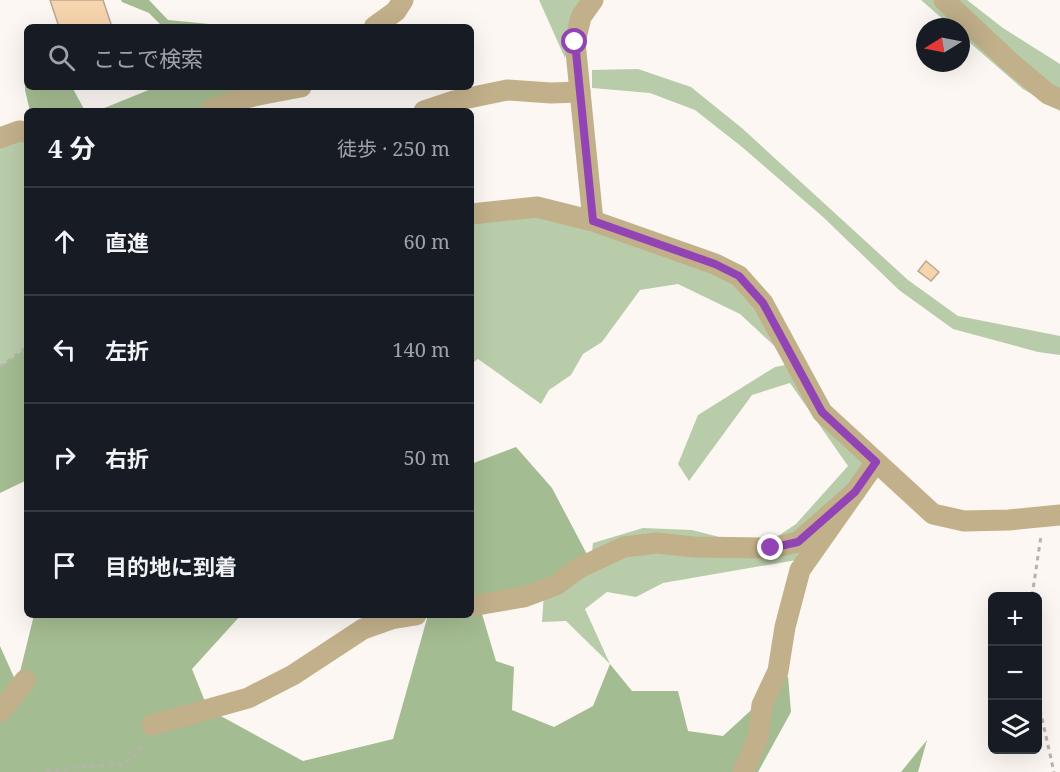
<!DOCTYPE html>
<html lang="ja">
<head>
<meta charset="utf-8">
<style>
	body { margin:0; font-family:"Noto Serif","Noto Sans JP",serif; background:#20242c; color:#f1f3f6 }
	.controls { position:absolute; right:18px; bottom:18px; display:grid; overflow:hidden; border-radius:9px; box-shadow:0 6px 24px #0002 }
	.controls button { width:54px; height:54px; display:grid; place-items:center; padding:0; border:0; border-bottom:2px solid #363941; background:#171b24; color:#f1f3f6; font:30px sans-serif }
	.compass { position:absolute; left:916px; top:18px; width:54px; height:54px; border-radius:50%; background:#171b24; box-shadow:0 6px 24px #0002; rotate:260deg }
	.stop { position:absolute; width:18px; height:18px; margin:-14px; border:4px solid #9244b5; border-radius:50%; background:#fff }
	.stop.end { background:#9244b5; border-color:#fff; box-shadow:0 2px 6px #0008 }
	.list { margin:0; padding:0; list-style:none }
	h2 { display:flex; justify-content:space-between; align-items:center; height:78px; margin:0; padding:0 24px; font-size:26px }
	h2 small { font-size:20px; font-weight:400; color:#9ea1a6 }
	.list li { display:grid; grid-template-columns:39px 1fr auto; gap:18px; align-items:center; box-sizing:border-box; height:108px; padding:0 24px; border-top:2px solid #363941 }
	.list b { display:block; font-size:22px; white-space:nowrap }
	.list em { font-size:20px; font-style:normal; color:#9ea1a6 }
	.icon { flex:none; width:33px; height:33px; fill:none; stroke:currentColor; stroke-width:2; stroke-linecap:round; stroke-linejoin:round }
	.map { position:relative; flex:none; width:1060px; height:772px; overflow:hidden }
	.search { position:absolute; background:#171b24; box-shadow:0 6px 24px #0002; left:24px; top:24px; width:450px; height:66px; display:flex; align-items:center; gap:15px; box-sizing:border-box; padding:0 21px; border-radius:9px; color:#9ea1a6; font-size:22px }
	.panel { position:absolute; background:#171b24; box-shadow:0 6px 24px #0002; left:24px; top:108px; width:450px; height:510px; border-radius:9px }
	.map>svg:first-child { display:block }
</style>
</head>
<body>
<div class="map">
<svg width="1060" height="772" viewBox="0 0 1060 772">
	<rect width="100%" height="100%" fill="#fcf7f3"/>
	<g fill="#b9ccaa">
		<polygon points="539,0 590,0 578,9 565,58"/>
		<polygon points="921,0 967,0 1003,28 1060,64 1060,111 1023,89 961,35 961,27 952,27"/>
		<polygon points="638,69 691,87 743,129 908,280 958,316 1060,336 1060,355 1038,352 953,329 899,290 823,217 742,147 695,110 650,93 592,88 592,70"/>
		<polygon points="27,136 27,347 0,367 0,144"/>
		<polygon points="522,209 722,273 760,305 782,353 740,314 678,284 640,290 602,342 583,354 571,375 549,390 541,404 478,359 471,364 471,214"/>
		<polygon points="795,363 874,466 808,558 663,583 636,597 607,592 585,609 610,664 566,621 542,622 544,593 591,562 593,543 643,528 692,530 727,539 775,538 796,524 848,466 790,383 752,395 689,481 678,464 698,415 775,367"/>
	</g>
	<g fill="#a4bc92">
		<polygon points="121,0 149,0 168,20 240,27 163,27 149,13 122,2"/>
		<polygon points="24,42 27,44 27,87 72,87 85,111 30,111 25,90"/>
		<polygon points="156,87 249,87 209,111 97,111"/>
		<polygon points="27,347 27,480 0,493 0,367"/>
		<polygon points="516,447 552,488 591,562 479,604 496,661 514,667 512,710 554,727 593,706 610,664 632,691 678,691 688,731 723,736 788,676 791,712 758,772 0,772 0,646 17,684 34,615 241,615 192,669 208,709 303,761 393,739 428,615 471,615 471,464"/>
		<polygon points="927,740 918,772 901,772"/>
	</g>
	<g fill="#f6d4ae" stroke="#bba690" stroke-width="1.5">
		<polygon points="50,0 103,0 112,27 59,27"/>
		<polygon points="926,261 939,272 931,281 918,271"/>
	</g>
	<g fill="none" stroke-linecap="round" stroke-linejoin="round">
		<g stroke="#b8b2ac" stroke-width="3" stroke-dasharray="4.5 4.5" stroke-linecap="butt">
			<polyline points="0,367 27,347"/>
			<polyline points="1032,596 1041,536"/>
			<polyline points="1038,701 1054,772"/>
			<polyline points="46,772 78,767 123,764 137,754 144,742"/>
		</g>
		<g stroke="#c2b08a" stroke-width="21">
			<polyline points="944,0 1009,61 1048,94 1060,99"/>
			<polyline points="374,27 396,11 403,0"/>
			<path d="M209,111c29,-14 61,-18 92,-24"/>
			<polyline points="424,111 454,101 507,90 551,93 580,92"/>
			<polyline points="0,138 19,131 27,132"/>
			<polyline points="471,214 537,207 593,221 715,264 739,276 763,303 822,412 933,514 964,521 1009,520 1060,515"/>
			<polyline points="593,221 575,42 581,17 593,0"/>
			<polyline points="471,606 524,597 556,585 579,568 624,547 657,543 694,547 771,548 798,542 855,492"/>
			<polyline points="0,712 25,680"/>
			<polyline points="152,725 248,698 293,675 363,629 391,619 416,615"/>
			<polyline points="743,772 758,738 762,705 778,671 785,627 800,570 876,462"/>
		</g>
	</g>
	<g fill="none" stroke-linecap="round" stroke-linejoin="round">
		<polyline stroke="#9244b5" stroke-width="8" points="575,42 593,221 715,264 739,276 763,303 822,412 876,462 855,492 798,542 771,548"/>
	</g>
</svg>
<div class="controls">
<button>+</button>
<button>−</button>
<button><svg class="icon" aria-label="layers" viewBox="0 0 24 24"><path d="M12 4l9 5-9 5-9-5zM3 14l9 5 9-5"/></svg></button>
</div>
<svg class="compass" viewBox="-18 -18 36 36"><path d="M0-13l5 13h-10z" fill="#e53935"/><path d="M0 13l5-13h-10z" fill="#9ea1a6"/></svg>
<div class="stop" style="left:575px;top:42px"></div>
<div class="stop end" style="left:771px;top:548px"></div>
<div class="search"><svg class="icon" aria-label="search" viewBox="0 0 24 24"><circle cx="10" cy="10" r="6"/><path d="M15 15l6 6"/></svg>ここで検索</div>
<section class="panel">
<h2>4 分<small>徒歩 · 250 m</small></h2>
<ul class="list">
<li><svg class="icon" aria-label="ahead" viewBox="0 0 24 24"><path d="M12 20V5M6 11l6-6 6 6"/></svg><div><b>直進</b></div><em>60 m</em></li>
<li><svg class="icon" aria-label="left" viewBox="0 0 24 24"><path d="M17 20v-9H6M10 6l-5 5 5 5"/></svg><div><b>左折</b></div><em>140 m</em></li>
<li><svg class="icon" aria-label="right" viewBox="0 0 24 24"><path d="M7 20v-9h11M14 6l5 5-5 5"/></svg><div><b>右折</b></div><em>50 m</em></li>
<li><svg class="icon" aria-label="arrive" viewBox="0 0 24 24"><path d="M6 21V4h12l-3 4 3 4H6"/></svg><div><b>目的地に到着</b></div></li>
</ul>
</section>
</div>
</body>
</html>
